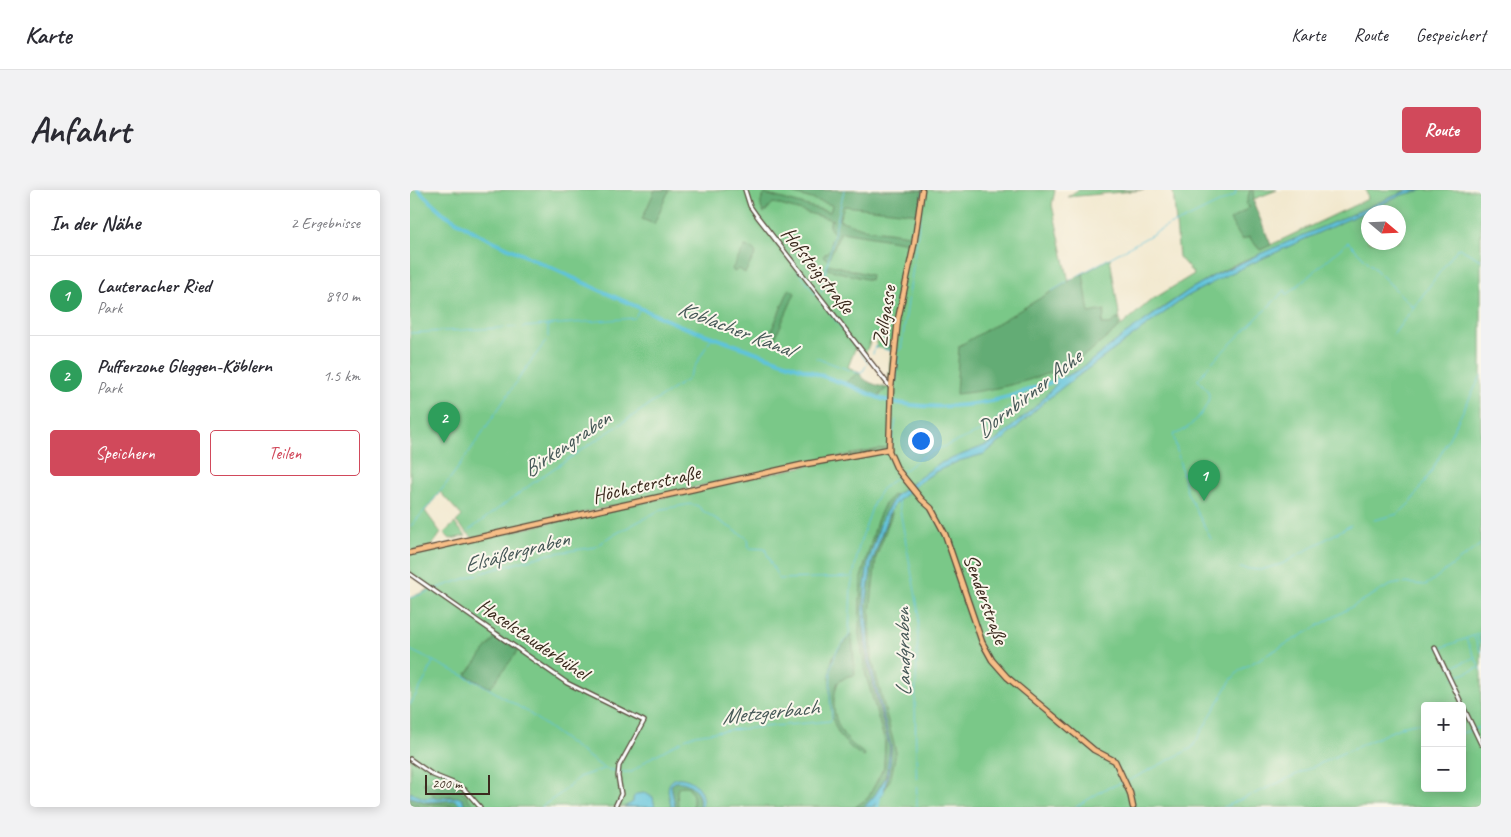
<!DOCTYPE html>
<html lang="de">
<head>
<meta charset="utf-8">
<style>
	body { margin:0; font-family:Caveat,sans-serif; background:#f2f2f3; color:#2b2b33 }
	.controls { position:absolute; right:15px; bottom:15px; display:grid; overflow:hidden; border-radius:5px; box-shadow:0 2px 12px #0003 }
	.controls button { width:45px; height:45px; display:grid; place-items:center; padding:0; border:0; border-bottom:1px solid #e1e1e2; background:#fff; color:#2b2b33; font:25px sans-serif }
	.compass { position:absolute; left:951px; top:15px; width:45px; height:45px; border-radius:50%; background:#fff; box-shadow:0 2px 12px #0003; rotate:109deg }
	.scale { position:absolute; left:15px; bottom:12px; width:65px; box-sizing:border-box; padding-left:5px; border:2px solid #3b2a1e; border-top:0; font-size:14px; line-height:18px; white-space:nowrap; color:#3b2a1e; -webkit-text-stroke:4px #fbf7ec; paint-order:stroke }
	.you { position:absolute; left:510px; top:250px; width:18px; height:18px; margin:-12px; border:4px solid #fff; border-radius:50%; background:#1a73e8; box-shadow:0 0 0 8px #1a73e833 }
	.badge { display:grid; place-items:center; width:32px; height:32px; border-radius:50%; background:#d1495b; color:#fff; font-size:16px; font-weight:700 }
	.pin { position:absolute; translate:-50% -41px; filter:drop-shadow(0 1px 2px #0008) }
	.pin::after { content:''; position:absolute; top:26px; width:18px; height:15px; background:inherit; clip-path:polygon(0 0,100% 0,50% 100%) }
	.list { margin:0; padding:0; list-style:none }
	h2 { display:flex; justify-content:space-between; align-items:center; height:65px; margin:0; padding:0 20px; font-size:21px }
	h2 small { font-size:16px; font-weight:400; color:#7c7c81 }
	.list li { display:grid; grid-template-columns:32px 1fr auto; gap:15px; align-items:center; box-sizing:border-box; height:80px; padding:0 20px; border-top:1px solid #e1e1e2 }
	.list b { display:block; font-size:19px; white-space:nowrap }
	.list p { margin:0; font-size:16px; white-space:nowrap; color:#7c7c81 }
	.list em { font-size:16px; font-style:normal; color:#7c7c81 }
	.actions { display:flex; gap:10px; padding:15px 20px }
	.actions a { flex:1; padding:11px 0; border:1px solid #d1495b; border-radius:5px; text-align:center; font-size:18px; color:#d1495b }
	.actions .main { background:#d1495b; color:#fff }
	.map { position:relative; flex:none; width:1071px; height:617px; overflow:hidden; border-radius:5px }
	header { display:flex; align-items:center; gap:30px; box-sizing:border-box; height:70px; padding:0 25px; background:#fff; border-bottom:1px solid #e1e1e2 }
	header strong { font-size:24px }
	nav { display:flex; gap:28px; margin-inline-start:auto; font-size:18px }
	.intro { display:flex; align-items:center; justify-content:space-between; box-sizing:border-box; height:120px; padding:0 30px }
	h1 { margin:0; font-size:35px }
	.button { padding:12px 22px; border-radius:5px; background:#d1495b; color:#fff; font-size:18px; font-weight:700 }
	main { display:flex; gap:30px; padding:0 30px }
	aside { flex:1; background:#fff; border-radius:5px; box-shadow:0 2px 12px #0003 }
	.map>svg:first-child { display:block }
</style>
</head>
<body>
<header>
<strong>Karte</strong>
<nav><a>Karte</a><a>Route</a><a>Gespeichert</a></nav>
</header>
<div class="intro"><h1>Anfahrt</h1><a class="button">Route</a></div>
<main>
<aside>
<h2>In der Nähe<small>2 Ergebnisse</small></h2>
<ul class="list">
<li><span class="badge" style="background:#2e9e5b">1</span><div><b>Lauteracher Ried</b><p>Park</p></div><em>890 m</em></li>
<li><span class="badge" style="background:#2e9e5b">2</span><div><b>Pufferzone Gleggen-Köblern</b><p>Park</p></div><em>1.5 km</em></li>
</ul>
<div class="actions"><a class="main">Speichern</a><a>Teilen</a></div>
</aside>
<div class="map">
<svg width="1071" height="617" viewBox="0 0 1071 617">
	<rect width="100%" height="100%" fill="#fbf7ec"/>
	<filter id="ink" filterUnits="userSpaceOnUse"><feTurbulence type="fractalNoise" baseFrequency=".02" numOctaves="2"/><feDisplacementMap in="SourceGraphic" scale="10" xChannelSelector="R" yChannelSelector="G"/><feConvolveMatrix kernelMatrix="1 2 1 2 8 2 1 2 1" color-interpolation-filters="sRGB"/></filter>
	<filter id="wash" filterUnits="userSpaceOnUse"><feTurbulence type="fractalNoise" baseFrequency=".0096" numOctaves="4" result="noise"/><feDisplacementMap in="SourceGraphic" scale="20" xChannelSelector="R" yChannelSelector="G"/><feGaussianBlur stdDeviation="1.12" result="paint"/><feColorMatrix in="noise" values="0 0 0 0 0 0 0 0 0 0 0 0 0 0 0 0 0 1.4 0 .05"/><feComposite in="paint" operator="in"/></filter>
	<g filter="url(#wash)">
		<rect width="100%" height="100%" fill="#f2e8ce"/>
		<g fill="#7ac888" stroke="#5a7953" fill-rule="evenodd">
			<path d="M0,0h645l-3,15 17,77 41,-24 11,68 29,-25 44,-27 -15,-17 -6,-67h104l-23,9v5l-1,-4 -3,7 -1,30 11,13 108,-51 -2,-9h42l-8,3 10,-3h71v617h-1071v-209l20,-9 -20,-16v-19l476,-106 -98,18 -315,72 -17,-16 6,-6 -22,-24 -15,19 16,22 -10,14 -21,5zM984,6l-205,96 -127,90v-4l17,-8c57,-42 124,-99 193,-120zM958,22h30v30h-30zM463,145l5,2 -2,10 15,3 -3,37 -9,9 -33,-13 13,-11 -11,-5 9,-23 8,10zM503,292l3,3 -22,20 -6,10 -20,70 1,73 22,89 -12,36 -2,-1 7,-15 1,-25 -19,-67 -7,-41 2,-56 24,-75 8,-8h3zM1015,516h37v82h-37z"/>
			<polygon points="668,0 734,0 657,7"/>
			<polygon points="45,333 45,334 56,346 40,349 34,343"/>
		</g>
		<g fill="#63ac74" stroke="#4f6b49">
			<polygon points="245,0 259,0 244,34 232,29"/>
			<path d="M371,0h141l-3,24 -75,-8 -5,14 26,9 45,6 -1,8 -68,-11 -13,28 -5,-4 8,-8v-8l4,-6 -5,-5v-8l3,-1 -60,-17 -9,10c-5,-7 -4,-12 1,-19l65,18 2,-7z"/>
			<polygon points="840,0 843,0 844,14 861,55 850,60 839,47 832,50 820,30 840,17 836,15"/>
			<polygon points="335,56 343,59 346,63 335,83 329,79 324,82 322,79"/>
			<polygon points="418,74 461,85 460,90 417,79"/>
			<path d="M673,83l6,40 16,-3 -3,14h8l8,-6 1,10c-11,8 -21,18 -33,26 -36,24 -88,36 -130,40l3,-48z"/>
			<polygon points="379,99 385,103 363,153 357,151"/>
			<path d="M449,182c4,10 17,13 28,16l-9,8 -33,-13z"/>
			<path d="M483,305h3c-31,45 -38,112 -29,165 6,30 15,59 23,88 -1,22 -7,45 -26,59h-9l13,-9 16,-31 1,-25 -19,-67 -7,-41 2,-56 16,-57 8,-18z"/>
			<polygon points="480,322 482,324 466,368 460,423 462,469 486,562 481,588 475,599 480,574 481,557 459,468 456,416 462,373"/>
			<polygon points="87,445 108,461 80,498 56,485"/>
			<path d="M442,445l3,40 -7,1 -10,6c-11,30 1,56 27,72l-1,3c-30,-18 -35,-39 -34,-73 0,-9 0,-18 3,-27 4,-9 13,-13 16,-21z"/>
			<polygon points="29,588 48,594 51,601 66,617 55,617 53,610 40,606 26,608 13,593"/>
			<path d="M268,591c13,1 24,12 21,26h-6v-11l-4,-9 -5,-1 -5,1 -2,4 1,16h-3l-4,-22 4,-3z"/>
			<path d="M0,607l17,5 28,-2 7,7c-9,0 -15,-3 -24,-3 -9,0 -18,1 -28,0z"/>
		</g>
		<g fill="#5ec3db" stroke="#4c767c">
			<polygon points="998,0 1013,0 992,5 908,43 815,86 776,107 653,197 633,213 593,250 574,264 549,271 525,282 506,295 485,314 478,325 462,373 456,416 459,468 481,557 480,574 474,602 463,617 454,617 465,605 476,587 480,558 458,472 453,429 455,395 458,373 472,328 486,305 528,274 584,252 626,216 652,188 669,180 714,145 779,100 805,85 852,63"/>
			<path d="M266,588c16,-2 30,13 26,29h-3c4,-15 -10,-27 -24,-25l-4,3 4,22h-4c-1,-11 -8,-23 5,-29z"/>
			<polygon points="0,602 14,608 48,607 53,610 55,617 52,617 45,610 17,612 0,607"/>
			<polygon points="234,603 243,607 245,617 214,617 223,612 223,608 226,604"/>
		</g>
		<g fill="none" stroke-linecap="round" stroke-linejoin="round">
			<g stroke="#5ec3db" stroke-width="1">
				<polyline points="0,0 1,0"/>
				<polyline points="388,81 406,105"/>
				<polyline points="660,90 761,34 772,31 825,5 826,0"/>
				<polyline points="642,101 657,92"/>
				<polyline points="411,102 434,0"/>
				<polyline points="409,109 458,173"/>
				<polyline points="858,117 875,100 877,105 938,52 1003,117"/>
				<polyline points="226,126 230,118"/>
				<polyline points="113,137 225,128"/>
				<polyline points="0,143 106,137"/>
				<polyline points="463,143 474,147 482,162"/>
				<polyline points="983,145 1047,59 1049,58 1071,70"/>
				<polyline points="138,147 138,135"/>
				<polyline points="298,154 302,147"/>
				<polyline points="487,161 491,160 514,0"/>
				<polyline points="463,164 465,156 480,161"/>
				<polyline points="406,168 448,183 453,181 456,176"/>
				<polyline points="486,191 489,166"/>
				<polyline points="274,192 277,190 296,157"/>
				<polyline points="481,254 486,230"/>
				<polyline points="492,282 509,269 521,262 576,239 617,201"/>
				<polyline points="488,310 509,423 505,512 507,617"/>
				<polyline points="964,330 988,324 1001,312 1023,279 1071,186"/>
				<path d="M0,337c53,-56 89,-125 136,-186"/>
				<polyline points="58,341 131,287 272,193"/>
				<polyline points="196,349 252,319 281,314 288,316 293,321 334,346 338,349 339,358 355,359 361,374"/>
				<path d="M801,349l-24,-47 -14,-58c13,0 36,-25 36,-38 0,-6 -7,-12 -11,-16l12,-16 56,-55"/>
				<polyline points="362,375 369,389 441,387"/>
				<polyline points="830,378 850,380 872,374 941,335"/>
				<polyline points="994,393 1015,395 1019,393 1071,354"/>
				<polyline points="25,399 71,383 139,364 185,357 194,351"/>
				<polyline points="0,408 20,401"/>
				<polyline points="1067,446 1071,454"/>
				<polyline points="1064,447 1071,462"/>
				<polyline points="1056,449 1071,480"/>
				<polyline points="1028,459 1071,443"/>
				<polyline points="0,460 73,495 116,521 195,579 207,581"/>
				<polyline points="1039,478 1064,468"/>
				<polyline points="1044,488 1068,478"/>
				<polyline points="0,515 18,484 23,471"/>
				<polyline points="1052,543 1071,537"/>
				<polyline points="275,549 285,545 319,540 420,531 422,528 420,506 421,477 427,460 439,446 441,397 449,356 464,312 472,299 489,285"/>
				<polyline points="938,561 996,535 1005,533 1015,535"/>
				<polyline points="210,582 222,582 240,568 272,551"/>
				<polyline points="718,591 782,558 821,490 830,480 975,398 981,395 991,393"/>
				<polyline points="844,604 935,562"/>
				<polyline points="131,617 150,604 169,587 193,579"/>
				<polyline points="666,617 695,599 714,592"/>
				<polyline points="814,617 841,605"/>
			</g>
			<g stroke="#5ec3db" stroke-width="4">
				<path d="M8,0l25,23 35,21 130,60 73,32 173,61c11,5 23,11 35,14 35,9 85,6 119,-4 19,-6 37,-14 56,-18"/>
				<polyline points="467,617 469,607"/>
			</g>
		</g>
	</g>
	<g filter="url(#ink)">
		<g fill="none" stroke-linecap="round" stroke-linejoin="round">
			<defs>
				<g id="minor">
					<polyline points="335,0 340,16 347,26 481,198"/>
					<polyline points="0,384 157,493 234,531 209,576 208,586 211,604 205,617"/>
					<polyline points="1025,458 1071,554"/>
					<polyline points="0,569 23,585 43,593 55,600 70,617"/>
				</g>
				<g id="major">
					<polyline points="512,0 504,55 488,129 481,198 479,261 487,279 512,310 521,318 535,344 572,452 582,470 597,487 684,560 705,571 720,603 723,617"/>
					<polyline points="0,363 391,275 479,259"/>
				</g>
			</defs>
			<use href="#minor" stroke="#564638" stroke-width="5.5"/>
			<use href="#major" stroke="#564638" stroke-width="7"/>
			<use href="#minor" stroke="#fff" stroke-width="3"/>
			<use href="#major" stroke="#f6be87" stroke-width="4.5"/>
		</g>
	</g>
	<g text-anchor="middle" stroke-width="4" stroke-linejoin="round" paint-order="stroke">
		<g font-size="21" fill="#3b2a1e" stroke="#fbf7ec">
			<text transform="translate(408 80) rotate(52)" y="7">Hofsteigstraße</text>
			<text transform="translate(474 126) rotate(-81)" y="7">Zellgasse</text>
			<text transform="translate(236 294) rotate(-13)" y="7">Höchsterstraße</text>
			<text transform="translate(576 409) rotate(70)" y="7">Senderstraße</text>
			<text transform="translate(123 449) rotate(34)" y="7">Haselstauderbühel</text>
		</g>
		<g font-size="22" font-style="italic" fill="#465857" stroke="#fbf7ec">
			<text transform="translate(326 138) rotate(21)" y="8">Koblacher Kanal</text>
			<text transform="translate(618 203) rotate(-38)" y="8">Dornbirner Ache</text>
			<text transform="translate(156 253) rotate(-34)" y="8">Birkengraben</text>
			<text transform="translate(106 361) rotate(-15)" y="8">Elsäßergraben</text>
			<text transform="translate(492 462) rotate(-91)" y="8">Landgraben</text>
			<text transform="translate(360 521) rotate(-6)" y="8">Metzgerbach</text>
		</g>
	</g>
</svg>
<div class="controls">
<button>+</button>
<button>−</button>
</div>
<svg class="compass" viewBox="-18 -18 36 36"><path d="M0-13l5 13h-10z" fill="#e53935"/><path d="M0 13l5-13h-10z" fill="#7c7c81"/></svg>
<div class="scale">200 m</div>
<div class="you"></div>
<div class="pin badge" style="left:794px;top:311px;background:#2e9e5b">1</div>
<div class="pin badge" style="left:34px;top:253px;background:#2e9e5b">2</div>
</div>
</main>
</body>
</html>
